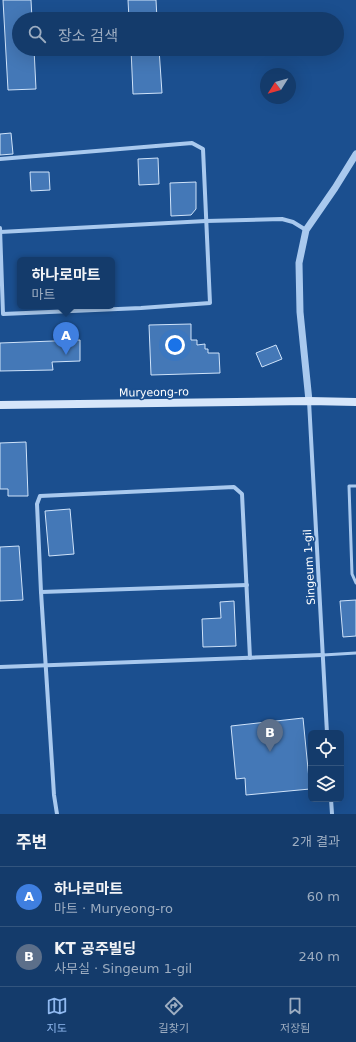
<!DOCTYPE html>
<html lang="ko">
<head>
<meta charset="utf-8">
<style>
	body { margin:0; font-family:"DejaVu Sans","Noto Sans KR",sans-serif; background:#214673; color:#f1f3f6 }
	.controls { position:absolute; right:12px; bottom:12px; display:grid; overflow:hidden; border-radius:6px; box-shadow:0 4px 16px #0002 }
	.controls button { width:36px; height:36px; display:grid; place-items:center; padding:0; border:0; border-bottom:1px solid #33557e; background:#143b6b; color:#f1f3f6; font:20px sans-serif }
	.compass { position:absolute; left:260px; top:68px; width:36px; height:36px; border-radius:50%; background:#143b6b; box-shadow:0 4px 16px #0002; rotate:233deg }
	.you { position:absolute; left:175px; top:345px; width:14px; height:14px; margin:-10px; border:3px solid #fff; border-radius:50%; background:#1a73e8; box-shadow:0 0 0 6px #1a73e833 }
	.badge { display:grid; place-items:center; width:26px; height:26px; border-radius:50%; background:#90b9f0; color:#fff; font-size:13px; font-weight:700 }
	.pin { position:absolute; translate:-50% -33px; filter:drop-shadow(0 1px 2px #0008) }
	.pin::after { content:''; position:absolute; top:21px; width:14px; height:12px; background:inherit; clip-path:polygon(0 0,100% 0,50% 100%) }
	.popup { position:absolute; left:17px; top:257px; width:98px; height:52px; box-sizing:border-box; display:grid; place-content:center; border-radius:6px; background:#143b6b; filter:drop-shadow(0 1px 3px #0005); font-size:13px; white-space:nowrap; color:#9dadc1 }
	.popup b { font-size:15px; color:#f1f3f6 }
	.popup::after { content:''; position:absolute; left:50%; top:100%; margin-left:-8px; border:8px solid transparent; border-top-color:#143b6b }
	.list { margin:0; padding:0; list-style:none }
	h2 { display:flex; justify-content:space-between; align-items:center; height:52px; margin:0; padding:0 16px; font-size:17px }
	h2 small { font-size:13px; font-weight:400; color:#9dadc1 }
	.list li { display:grid; grid-template-columns:26px 1fr auto; gap:12px; align-items:center; box-sizing:border-box; height:60px; padding:0 16px; border-top:1px solid #33557e }
	.list b { display:block; font-size:15px; white-space:nowrap }
	.list p { margin:0; font-size:13px; white-space:nowrap; color:#9dadc1 }
	.list em { font-size:13px; font-style:normal; color:#9dadc1 }
	.icon { flex:none; width:22px; height:22px; fill:none; stroke:currentColor; stroke-width:2; stroke-linecap:round; stroke-linejoin:round }
	.map { position:relative; flex:none; width:356px; height:814px; overflow:hidden }
	.search { position:absolute; background:#143b6b; box-shadow:0 4px 16px #0002; left:12px; right:12px; top:12px; height:44px; display:flex; align-items:center; gap:10px; box-sizing:border-box; padding:0 14px; border-radius:22px; color:#9dadc1; font-size:15px }
	.sheet { height:172px; background:#143b6b }
	nav { display:flex; justify-content:space-around; align-items:center; box-sizing:border-box; height:56px; border-top:1px solid #33557e; background:#143b6b; font-size:11px; color:#9dadc1 }
	nav a { display:grid; justify-items:center; gap:2px }
	nav .on { color:#90b9f0 }
	.map>svg:first-child { display:block }
</style>
</head>
<body>
<div class="map">
<svg width="356" height="814" viewBox="0 0 356 814">
	<rect width="100%" height="100%" fill="#1b4f8f"/>
	<g fill="#4478b7" stroke="#cfe3fa">
		<polygon points="3,0 31,0 32,19 19,19 19,49 34,49 36,89 8,90"/>
		<polygon points="128,0 156,0 157,19 129,19"/>
		<polygon points="131,49 159,49 162,93 133,94"/>
		<polygon points="11,133 13,154 0,155 0,134"/>
		<polygon points="158,158 159,184 139,185 138,159"/>
		<polygon points="30,172 49,172 50,190 31,191"/>
		<polygon points="196,182 196,209 191,215 171,216 170,183"/>
		<polygon points="191,324 191,340 197,340 197,345 205,344 205,349 208,349 208,353 219,353 220,373 151,375 149,325"/>
		<polygon points="80,340 80,361 52,362 53,370 0,371 0,343"/>
		<polygon points="276,345 282,359 262,367 256,353"/>
		<polygon points="26,442 28,496 8,496 8,489 0,489 0,443"/>
		<polygon points="70,509 74,554 49,556 45,511"/>
		<polygon points="19,546 23,600 0,601 0,547"/>
		<polygon points="356,600 356,636 343,637 340,601"/>
		<polygon points="234,601 236,646 203,647 202,619 221,618 220,602"/>
		<polygon points="303,718 310,789 246,795 245,778 236,779 231,726"/>
	</g>
	<g fill="none" stroke-linecap="round" stroke-linejoin="round">
		<g stroke="#a9c9ee" stroke-width="3">
			<polyline points="356,486 349,486 352,574 356,583"/>
			<polyline points="323,655 356,653"/>
		</g>
		<g stroke="#a9c9ee" stroke-width="4">
			<polyline points="0,159 192,143 203,149 210,303 141,308 3,314 0,228"/>
			<polyline points="0,232 206,221 282,219 293,222 306,230"/>
			<polyline points="309,401 327,733"/>
			<polyline points="41,592 247,585"/>
			<polyline points="0,667 323,655"/>
			<polyline points="331,799 332,814"/>
			<polyline points="57,814 54,795 41,592 37,504 40,496 234,487 242,494 250,658"/>
		</g>
		<polyline stroke="#a9c9ee" stroke-width="7" points="309,401 300,312 299,263 306,230 335,188 356,154"/>
		<polyline stroke="#d6e6fa" stroke-width="8" points="0,405 309,401 356,402"/>
	</g>
	<g text-anchor="middle" stroke-width="3.5" stroke-linejoin="round" paint-order="stroke">
		<g font-size="11" fill="#fff" stroke="#1b4f8f">
			<text transform="translate(154 392) rotate(-1)" y="4">Muryeong-ro</text>
			<text transform="translate(309 567) rotate(-93)" y="4">Singeum 1-gil</text>
		</g>
	</g>
</svg>
<div class="controls">
<button><svg class="icon" aria-label="locate" viewBox="0 0 24 24"><circle cx="12" cy="12" r="6"/><path d="M12 2v4M12 18v4M2 12h4M18 12h4"/></svg></button>
<button><svg class="icon" aria-label="layers" viewBox="0 0 24 24"><path d="M12 4l9 5-9 5-9-5zM3 14l9 5 9-5"/></svg></button>
</div>
<svg class="compass" viewBox="-18 -18 36 36"><path d="M0-13l5 13h-10z" fill="#e53935"/><path d="M0 13l5-13h-10z" fill="#9dadc1"/></svg>
<div class="you"></div>
<div class="pin badge" style="left:66px;top:355px;background:#3f7fe0">A</div>
<div class="popup"><b>하나로마트</b>마트</div>
<div class="pin badge" style="left:270px;top:752px;background:#5c6f8a">B</div>
<div class="search"><svg class="icon" aria-label="search" viewBox="0 0 24 24"><circle cx="10" cy="10" r="6"/><path d="M15 15l6 6"/></svg>장소 검색</div>
</div>
<section class="sheet">
<h2>주변<small>2개 결과</small></h2>
<ul class="list">
<li><span class="badge" style="background:#3f7fe0">A</span><div><b>하나로마트</b><p>마트 · Muryeong-ro</p></div><em>60 m</em></li>
<li><span class="badge" style="background:#5c6f8a">B</span><div><b>KT 공주빌딩</b><p>사무실 · Singeum 1-gil</p></div><em>240 m</em></li>
</ul>
</section>
<nav>
<a class="on"><svg class="icon" aria-label="map" viewBox="0 0 24 24"><path d="M3 6l6-2 6 2 6-2v14l-6 2-6-2-6 2zM9 4v14M15 6v14"/></svg>지도</a>
<a><svg class="icon" aria-label="directions" viewBox="0 0 24 24"><path d="M12 3l9 9-9 9-9-9zM9 14v-3h6M13 9l2 2-2 2"/></svg>길찾기</a>
<a><svg class="icon" aria-label="saved" viewBox="0 0 24 24"><path d="M7 4h10v16l-5-4-5 4z"/></svg>저장됨</a>
</nav>
</body>
</html>
